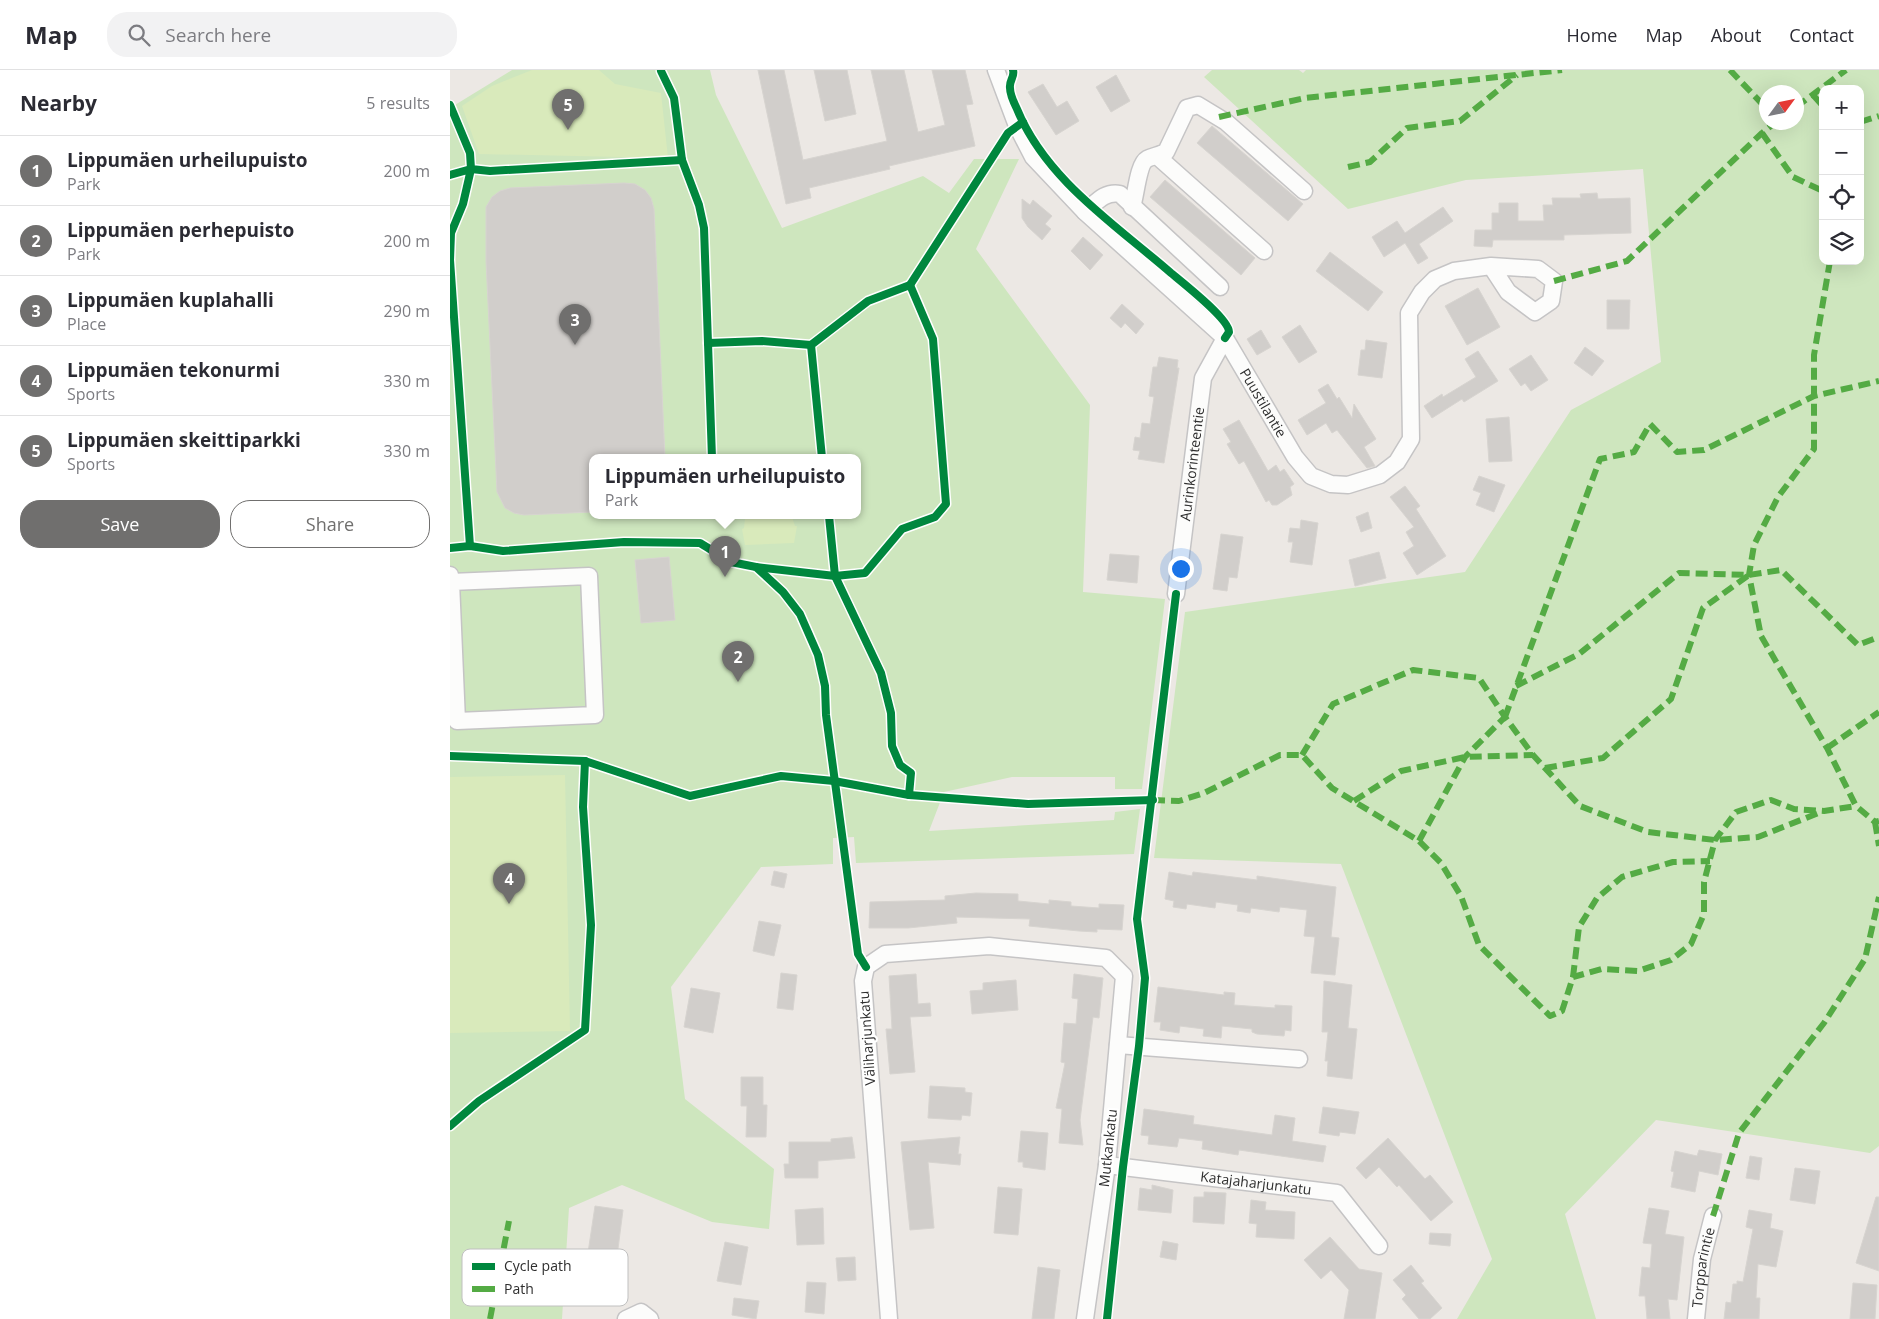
<!DOCTYPE html>
<html lang="en">
<head>
<meta charset="utf-8">
<style>
	body { margin:0; font-family:"Open Sans",sans-serif; background:#f2f2f3; color:#2b2b33 }
	.controls { position:absolute; right:15px; top:15px; display:grid; overflow:hidden; border-radius:10px; box-shadow:0 5px 20px #0002 }
	.controls button { width:45px; height:45px; display:grid; place-items:center; padding:0; border:0; border-bottom:1px solid #e1e1e2; background:#fff; color:#2b2b33; font:25px sans-serif }
	.compass { position:absolute; left:1309px; top:15px; width:45px; height:45px; border-radius:50%; background:#fff; box-shadow:0 5px 20px #0002; rotate:57deg }
	.you { position:absolute; left:730px; top:498px; width:18px; height:18px; margin:-12px; border:4px solid #fff; border-radius:50%; background:#1a73e8; box-shadow:0 0 0 8px #1a73e833 }
	.badge { display:grid; place-items:center; width:32px; height:32px; border-radius:50%; background:#706f6e; color:#fff; font-size:16px; font-weight:700 }
	.pin { position:absolute; translate:-50% -41px; filter:drop-shadow(0 1px 2px #0008) }
	.pin::after { content:''; position:absolute; top:26px; width:18px; height:15px; background:inherit; clip-path:polygon(0 0,100% 0,50% 100%) }
	.popup { position:absolute; left:139px; top:384px; width:272px; height:65px; box-sizing:border-box; display:grid; place-content:center; border-radius:10px; background:#fff; filter:drop-shadow(0 1px 4px #0005); font-size:16px; white-space:nowrap; color:#7c7c81 }
	.popup b { font-size:19px; color:#2b2b33 }
	.popup::after { content:''; position:absolute; left:50%; top:100%; margin-left:-10px; border:10px solid transparent; border-top-color:#fff }
	.list { margin:0; padding:0; list-style:none }
	h2 { display:flex; justify-content:space-between; align-items:center; height:65px; margin:0; padding:0 20px; font-size:21px }
	h2 small { font-size:16px; font-weight:400; color:#7c7c81 }
	.list li { display:grid; grid-template-columns:32px 1fr auto; gap:15px; align-items:center; box-sizing:border-box; height:70px; padding:0 20px; border-top:1px solid #e1e1e2 }
	.list b { display:block; font-size:19px; white-space:nowrap }
	.list p { margin:0; font-size:16px; white-space:nowrap; color:#7c7c81 }
	.list em { font-size:16px; font-style:normal; color:#7c7c81 }
	.actions { display:flex; gap:10px; padding:15px 20px }
	.actions a { flex:1; padding:11px 0; border:1px solid #706f6e; border-radius:20px; text-align:center; font-size:18px; color:#706f6e }
	.actions .main { background:#706f6e; color:#fff }
	.icon { flex:none; width:28px; height:28px; fill:none; stroke:currentColor; stroke-width:2; stroke-linecap:round; stroke-linejoin:round }
	.map { position:relative; flex:none; width:1429px; height:1249px; overflow:hidden }
	header { display:flex; align-items:center; gap:30px; box-sizing:border-box; height:70px; padding:0 25px; background:#fff; border-bottom:1px solid #e1e1e2 }
	header strong { font-size:24px }
	nav { display:flex; gap:28px; margin-inline-start:auto; font-size:18px }
	.search { width:350px; height:45px; background:#f2f2f3; display:flex; align-items:center; gap:12px; box-sizing:border-box; padding:0 18px; border-radius:20px; color:#7c7c81; font-size:19px }
	main { display:flex }
	aside { flex:1; background:#fff }
	.map>svg:first-child { display:block }
</style>
</head>
<body>
<header>
<strong>Map</strong>
<div class="search"><svg class="icon" aria-label="search" viewBox="0 0 24 24"><circle cx="10" cy="10" r="6"/><path d="M15 15l6 6"/></svg>Search here</div>
<nav><a>Home</a><a>Map</a><a>About</a><a>Contact</a></nav>
</header>
<main>
<aside>
<h2>Nearby<small>5 results</small></h2>
<ul class="list">
<li><span class="badge">1</span><div><b>Lippumäen urheilupuisto</b><p>Park</p></div><em>200 m</em></li>
<li><span class="badge">2</span><div><b>Lippumäen perhepuisto</b><p>Park</p></div><em>200 m</em></li>
<li><span class="badge">3</span><div><b>Lippumäen kuplahalli</b><p>Place</p></div><em>290 m</em></li>
<li><span class="badge">4</span><div><b>Lippumäen tekonurmi</b><p>Sports</p></div><em>330 m</em></li>
<li><span class="badge">5</span><div><b>Lippumäen skeittiparkki</b><p>Sports</p></div><em>330 m</em></li>
</ul>
<div class="actions"><a class="main">Save</a><a>Share</a></div>
</aside>
<div class="map">
<svg width="1429" height="1249" viewBox="0 0 1429 1249">
	<rect width="100%" height="100%" fill="#ece8e4"/>
	<g fill="#cee6be" fill-rule="evenodd">
		<path d="M62,0h198l6,25 66,133 141,-52 26,17 25,-34h45l-43,90 114,156 -7,187 82,7 -23,190h-27v-12h-103l-68,15 -15,39 185,-11 1,-8 25,-3 -6,45 -278,9 -2,-26 -21,1v26l-72,3 -90,120 14,112 89,70 -5,60 -57,-7 -90,-37 -53,23 -7,111h-112v-1211zM142,388h266v58h-266z"/>
		<path d="M762,0h87l4,3 3,-3h573v1076l-9,7 -214,-33 -91,94 31,105h-139l35,-60 -151,-395 -187,-6 31,-246 280,-40 106,-162 90,-48 -18,-193 -177,11 -118,29 -144,-132zM1373,19h37v172h-37zM1316,22h30v30h-30z"/>
	</g>
	<g fill="#d9eabb">
		<polygon points="82,0 149,0 165,14 211,23 218,88 29,84 12,36 42,16"/>
		<polygon points="342,447 345,456 347,456 344,473 295,475 292,459 294,458 295,449"/>
		<polygon points="115,705 120,961 0,963 0,707"/>
	</g>
	<g fill="#d1cecb" stroke="#d7d4d0">
		<polygon points="308,0 334,0 353,90 437,71 421,0 454,0 468,62 495,55 482,0 515,0 523,34 516,35 525,76 439,96 440,99 359,118 361,128 336,134"/>
		<polygon points="364,0 397,0 406,44 375,51"/>
		<polygon points="666,5 680,31 661,42 646,17"/>
		<polygon points="593,14 607,37 617,31 629,51 606,65 578,22"/>
		<polygon points="762,56 853,134 838,151 747,73"/>
		<polygon points="715,110 805,188 791,205 700,127"/>
		<polygon points="174,113 185,114 195,120 201,128 204,139 215,388 142,388 142,442 74,445 64,443 55,438 47,422 36,191 36,137 42,127 50,121 60,118"/>
		<polygon points="1147,123 1148,129 1180,128 1181,163 1114,165 1114,170 1043,170 1042,177 1024,176 1025,160 1042,160 1042,143 1049,143 1049,133 1068,133 1068,151 1094,151 1093,135 1103,135 1102,128 1131,128 1130,124"/>
		<polygon points="572,129 580,135 583,130 602,146 595,154 601,159 592,170 578,157 572,148"/>
		<polygon points="993,137 1003,151 969,174 978,188 968,194 955,173 934,187 922,167 947,151 955,163"/>
		<polygon points="633,167 653,185 640,200 621,181"/>
		<polygon points="880,182 933,222 918,241 866,201"/>
		<polygon points="1028,218 1050,257 1017,275 995,236"/>
		<polygon points="1157,230 1180,230 1179,259 1157,259"/>
		<polygon points="672,234 694,254 686,264 675,253 671,258 660,248"/>
		<polygon points="850,255 867,282 849,293 832,267"/>
		<polygon points="811,260 821,277 807,285 797,269"/>
		<polygon points="916,270 937,273 932,308 908,305 911,280 915,280"/>
		<polygon points="1135,277 1154,291 1142,306 1124,293"/>
		<polygon points="1028,281 1048,311 1014,332 1012,329 982,348 974,336 992,324 993,327 1026,307 1015,289"/>
		<polygon points="1081,285 1098,310 1081,321 1075,313 1071,316 1059,299"/>
		<polygon points="709,287 728,290 727,298 729,298 714,393 688,389 690,381 683,380 685,367 690,368 692,353 700,354 704,327 699,326 703,297 707,297"/>
		<polygon points="878,314 887,329 889,327 902,348 904,334 926,369 914,377 925,396 917,398 887,360 882,363 876,353 857,365 848,350 876,333 868,320"/>
		<polygon points="1059,347 1062,391 1039,392 1036,349"/>
		<polygon points="789,350 818,401 826,395 830,402 834,399 844,414 840,417 842,425 827,435 822,435 819,430 816,432 794,391 789,394 777,374 781,372 773,359"/>
		<polygon points="1029,406 1055,415 1044,442 1026,435 1031,423 1023,420"/>
		<polygon points="955,416 970,436 966,439 996,486 967,505 953,483 964,476 956,462 964,457 940,427"/>
		<polygon points="918,442 922,458 911,462 906,447"/>
		<polygon points="851,450 868,453 862,495 840,492 843,472 838,472 840,458 850,459"/>
		<polygon points="771,464 793,467 787,508 779,507 777,521 763,519"/>
		<polygon points="929,482 936,508 905,516 899,490"/>
		<polygon points="660,484 689,486 687,513 657,510"/>
		<polygon points="219,487 225,550 191,553 185,490"/>
		<polygon points="324,801 337,804 334,818 321,815"/>
		<polygon points="719,802 742,806 743,802 807,810 807,806 886,817 881,867 889,868 885,905 861,903 865,867 854,866 857,840 830,837 829,842 801,838 800,843 787,841 788,835 766,832 765,838 737,834 736,839 723,837 724,831 715,829"/>
		<polygon points="526,823 568,824 568,831 599,834 599,830 621,832 621,836 649,838 649,834 674,835 672,860 647,859 647,862 629,861 579,856 580,849 506,847 507,853 458,858 419,858 420,832 495,830 495,826"/>
		<polygon points="309,851 331,855 324,886 303,881"/>
		<polygon points="331,903 347,905 343,940 327,938"/>
		<polygon points="466,904 468,934 480,933 481,946 460,947 465,1002 440,1004 436,959 442,959 439,906"/>
		<polygon points="624,904 653,908 649,948 643,947 630,1050 633,1075 609,1073 612,1039 606,1038 615,993 611,992 614,953 626,954 628,929 622,928"/>
		<polygon points="566,910 568,940 522,944 520,921 533,920 533,913"/>
		<polygon points="874,911 902,915 898,958 907,959 902,1009 877,1006 878,991 875,991 878,962 872,962"/>
		<polygon points="708,917 774,925 774,922 785,923 784,935 825,938 825,935 842,936 841,961 835,960 834,966 807,964 802,962 802,959 772,956 771,968 753,966 754,959 730,956 729,963 710,960 711,952 704,952"/>
		<polygon points="241,918 270,923 263,963 234,957"/>
		<polygon points="291,1007 313,1007 313,1035 317,1035 316,1067 296,1067 297,1036 291,1036"/>
		<polygon points="480,1016 515,1018 515,1022 522,1023 520,1046 512,1045 511,1050 478,1048"/>
		<polygon points="873,1037 909,1042 905,1064 890,1062 889,1066 869,1063"/>
		<polygon points="694,1039 744,1046 743,1054 822,1065 825,1045 845,1048 842,1071 876,1076 873,1092 789,1080 788,1085 752,1079 753,1071 729,1068 727,1077 698,1074 699,1066 691,1065"/>
		<polygon points="571,1061 598,1063 595,1100 573,1097 573,1092 568,1092"/>
		<polygon points="402,1067 405,1088 368,1091 368,1108 335,1108 334,1094 339,1094 339,1072 381,1072 381,1069"/>
		<polygon points="510,1067 508,1084 511,1084 510,1095 478,1092 484,1158 460,1160 451,1072"/>
		<polygon points="938,1068 975,1109 980,1105 1003,1132 981,1151 949,1115 947,1117 929,1097 916,1109 906,1098"/>
		<polygon points="1249,1080 1272,1084 1268,1105 1249,1101 1245,1122 1221,1117 1224,1102 1221,1101 1225,1081 1247,1086"/>
		<polygon points="1300,1086 1312,1088 1309,1110 1296,1108"/>
		<polygon points="1345,1098 1370,1101 1365,1134 1340,1130"/>
		<polygon points="702,1115 723,1120 721,1143 688,1140 690,1118 702,1120"/>
		<polygon points="548,1117 572,1119 568,1165 544,1163"/>
		<polygon points="754,1122 776,1123 774,1154 743,1152 744,1127 754,1127"/>
		<polygon points="1426,1127 1429,1127 1429,1201 1406,1193"/>
		<polygon points="801,1130 816,1132 815,1140 845,1142 844,1169 806,1167 807,1154 799,1153"/>
		<polygon points="145,1136 173,1140 166,1194 156,1193 155,1199 136,1196"/>
		<polygon points="373,1138 374,1174 347,1175 345,1140"/>
		<polygon points="1199,1138 1219,1141 1215,1164 1234,1167 1227,1230 1218,1229 1220,1249 1197,1249 1195,1226 1189,1226 1192,1197 1200,1198 1202,1174 1193,1173"/>
		<polygon points="1299,1140 1322,1144 1320,1158 1333,1161 1326,1197 1308,1194 1306,1228 1310,1228 1309,1249 1274,1249 1276,1232 1281,1233 1283,1214 1287,1214 1287,1211 1293,1212 1303,1159 1296,1157"/>
		<polygon points="980,1163 1001,1164 1000,1176 979,1174"/>
		<polygon points="880,1167 909,1199 932,1203 925,1249 894,1249 899,1220 881,1200 871,1209 854,1190"/>
		<polygon points="713,1171 728,1174 726,1190 710,1187"/>
		<polygon points="275,1172 298,1177 291,1215 267,1211"/>
		<polygon points="405,1187 406,1210 388,1211 386,1188"/>
		<polygon points="961,1195 974,1211 971,1213 992,1238 980,1249 969,1249 952,1229 956,1225 943,1210"/>
		<polygon points="588,1197 610,1200 604,1249 582,1249"/>
		<polygon points="357,1212 376,1213 374,1244 355,1242"/>
		<polygon points="1403,1213 1427,1215 1425,1249 1400,1249"/>
		<polygon points="284,1228 309,1231 306,1249 282,1245"/>
	</g>
	<g fill="none" stroke-linecap="round" stroke-linejoin="round">
		<defs>
			<g id="minor">
				<path id="s1" d="M546,0l21,56 16,31 52,55 140,126 70,119 16,19 20,8 17,1 32,-10 17,-13 14,-23 -2,-126 13,-21 13,-13 19,-8 37,-5 47,3 16,12 -3,20 -16,11 -27,-20 -17,-26"/>
				<polyline points="707,86 814,181"/>
				<path d="M682,137c4,-12 6,-43 15,-48 6,-3 13,-4 19,-7l21,-44 11,-3 28,17 78,69"/>
				<path d="M635,142c11,-9 19,-21 35,-18l100,93"/>
				<polyline points="0,505 1,512 139,506 145,645 7,651 1,512"/>
				<path id="s2" d="M726,524l27,-216 22,-40"/>
				<polyline points="668,975 849,989"/>
				<path id="s3" d="M657,1095l230,28 42,53"/>
				<polyline points="176,1249 191,1242 200,1249"/>
				<polyline points="439,1249 413,911 416,897 435,884 539,876 656,888 674,906 657,1095 635,1249"/>
				<path id="s4" d="M1246,1249l6,-60 11,-43"/>
			</g>
		</defs>
		<use href="#minor" stroke="#c5c4c5" stroke-width="19"/>
		<use href="#minor" stroke="#fcfcfb" stroke-width="16"/>
		<g stroke="#54ab44" stroke-width="6" stroke-dasharray="12 6" stroke-linecap="butt">
			<polyline points="1280,0 1316,38"/>
			<polyline points="1363,25 1373,36"/>
			<polyline points="1346,37 1396,0"/>
			<polyline points="769,47 855,28 1112,0"/>
			<polyline points="1410,52 1429,46"/>
			<polyline points="1312,63 1343,107 1373,121"/>
			<polyline points="898,97 920,92 957,58 1010,51 1067,5"/>
			<polyline points="1380,191 1364,285 1364,379 1328,427 1304,475 1299,505 1311,566 1377,678 1406,736 1425,752 1429,751"/>
			<polyline points="1104,211 1177,191 1312,63 1326,52"/>
			<polyline points="1066,616 1129,584 1229,503 1299,505 1331,500 1408,575 1429,567"/>
			<polyline points="1055,647 1150,389 1184,382 1200,354 1227,382 1254,380 1364,326 1429,311"/>
			<polyline points="1377,678 1429,642"/>
			<polyline points="852,685 883,634 963,600 1029,608 1055,647"/>
			<polyline points="1095,698 1153,688 1221,629 1253,538 1299,505"/>
			<polyline points="703,730 729,731 754,723 830,685 852,685 882,718 969,771 991,793 1011,826 1029,875 1100,946 1112,941 1123,907 1152,899 1188,901 1221,890 1241,874 1254,844 1254,812 1265,770 1286,742 1321,730 1344,739 1374,741 1406,736"/>
			<polyline points="904,731 951,701 1015,687 1083,685"/>
			<polyline points="1425,752 1429,776"/>
			<polyline points="969,771 1015,687 1055,647 1083,685 1130,736 1198,762 1265,770 1308,767 1371,742"/>
			<polyline points="1123,907 1129,857 1147,828 1172,807 1223,792 1260,791"/>
			<polyline points="1263,1146 1289,1063 1374,953 1415,889 1429,827"/>
			<polyline points="40,1249 59,1151"/>
		</g>
		<defs>
			<g id="cycleway">
				<path d="M563,0c2,7 -4,10 -3,18 0,6 4,15 7,21 29,71 99,116 154,164 12,10 58,46 58,59l-4,6"/>
				<polyline points="211,1 224,28 232,90 249,135 254,158 262,388"/>
				<polyline points="0,35 20,83 21,99 40,101 232,90"/>
				<polyline points="0,105 21,99 13,134 1,163 0,190 20,476"/>
				<polyline points="460,215 558,63 573,52"/>
				<polyline points="258,273 312,271 361,275"/>
				<polyline points="379,446 385,506 431,603 441,643 442,676 450,695 461,703 459,725"/>
				<polyline points="0,478 20,476 53,481 174,472 250,473 281,492 306,497 333,522 350,544 368,585 375,616 376,645 408,884 416,897"/>
				<polyline points="306,497 385,506 415,503 452,459 485,447 496,434 483,269 460,215 418,231 361,275 372,388"/>
				<polyline points="0,686 135,691 240,726 331,706 384,711 459,725 578,734 703,730"/>
				<polyline points="0,1056 29,1031 135,960 141,855 133,737 135,691"/>
				<polyline points="657,1249 673,1097 689,976 695,908 687,849 726,524"/>
			</g>
		</defs>
		<use href="#cycleway" stroke="#fff" stroke-width="11"/>
		<use href="#cycleway" stroke="#00873e" stroke-width="8"/>
	</g>
	<g text-anchor="middle" stroke-width="4.5" stroke-linejoin="round" paint-order="stroke">
		<g font-size="14" fill="#2e2e2e" stroke="#fff">
			<text dy="5" stroke="none"><textPath href="#s1" startOffset="434">Puustilantie</textPath></text>
			<text dy="5" stroke="none"><textPath href="#s2" startOffset="131">Aurinkorinteentie</textPath></text>
			<text transform="translate(417 968) rotate(-94)" y="5">Väliharjunkatu</text>
			<text transform="translate(658 1078) rotate(-84)" y="5">Mutkankatu</text>
			<text dy="5" stroke="none"><textPath href="#s3" startOffset="150">Katajaharjunkatu</textPath></text>
			<text dy="5" stroke="none"><textPath href="#s4" startOffset="52">Torpparintie</textPath></text>
		</g>
	</g>
	<rect x="12" y="1179" width="166" height="57" rx="8" fill="#fff" stroke="#c0c0c0" stroke-width="1"/>
	<rect x="22" y="1193" width="23" height="7" fill="#00873e"/>
	<rect x="22" y="1216" width="23" height="6" fill="#54ab44"/>
	<g font-size="14" fill="#2e2e2e">
		<text x="54" y="1201">Cycle path</text>
		<text x="54" y="1224">Path</text>
	</g>
</svg>
<div class="controls">
<button>+</button>
<button>−</button>
<button><svg class="icon" aria-label="locate" viewBox="0 0 24 24"><circle cx="12" cy="12" r="6"/><path d="M12 2v4M12 18v4M2 12h4M18 12h4"/></svg></button>
<button><svg class="icon" aria-label="layers" viewBox="0 0 24 24"><path d="M12 4l9 5-9 5-9-5zM3 14l9 5 9-5"/></svg></button>
</div>
<svg class="compass" viewBox="-18 -18 36 36"><path d="M0-13l5 13h-10z" fill="#e53935"/><path d="M0 13l5-13h-10z" fill="#7c7c81"/></svg>
<div class="you"></div>
<div class="pin badge" style="left:275px;top:507px">1</div>
<div class="popup"><b>Lippumäen urheilupuisto</b>Park</div>
<div class="pin badge" style="left:288px;top:612px">2</div>
<div class="pin badge" style="left:125px;top:275px">3</div>
<div class="pin badge" style="left:59px;top:834px">4</div>
<div class="pin badge" style="left:118px;top:60px">5</div>
</div>
</main>
</body>
</html>
